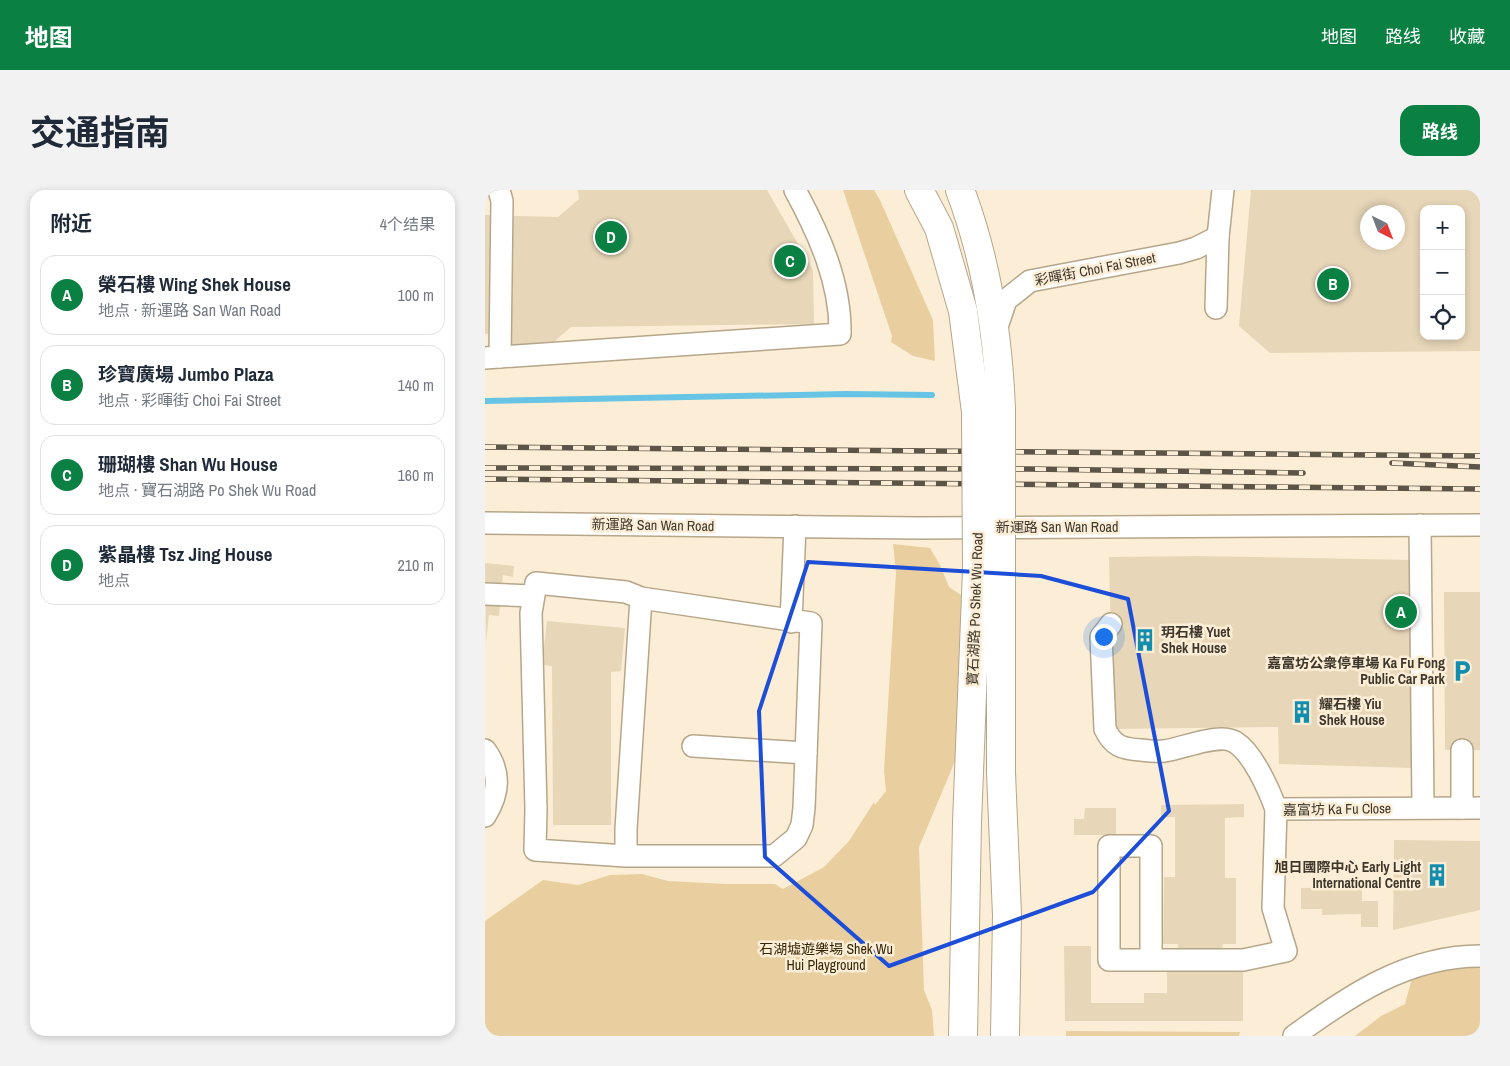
<!DOCTYPE html>
<html lang="zh">
<head>
<meta charset="utf-8">
<style>
	body { margin:0; font-family:"Archivo Narrow","Noto Sans SC",sans-serif; background:#f2f2f3; color:#1f2937 }
	.controls { position:absolute; right:15px; top:15px; display:grid; overflow:hidden; border-radius:10px; box-shadow:0 2px 8px #0003 }
	.controls button { width:45px; height:45px; display:grid; place-items:center; padding:0; border:0; border-bottom:1px solid #e0e1e3; background:#fff; color:#1f2937; font:25px sans-serif }
	.compass { position:absolute; left:875px; top:15px; width:45px; height:45px; border-radius:50%; background:#fff; box-shadow:0 2px 8px #0003; rotate:138deg }
	.you { position:absolute; left:618px; top:446px; width:18px; height:18px; margin:-12px; border:4px solid #fff; border-radius:50%; background:#1a73e8; box-shadow:0 0 0 8px #1a73e833 }
	.badge { display:grid; place-items:center; width:32px; height:32px; border-radius:50%; background:#0b8043; color:#fff; font-size:16px; font-weight:700 }
	.pin { position:absolute; translate:-50% -50%; border:2px solid #fff; box-shadow:0 1px 5px #0006 }
	.list { margin:0; padding:0; list-style:none }
	h2 { display:flex; justify-content:space-between; align-items:center; height:65px; margin:0; padding:0 20px; font-size:21px }
	h2 small { font-size:16px; font-weight:400; color:#747a83 }
	.list li { display:grid; grid-template-columns:32px 1fr auto; gap:15px; align-items:center; box-sizing:border-box; height:80px; margin:0 10px 10px; padding:0 10px; border:1px solid #e0e1e3; border-radius:15px }
	.list b { display:block; font-size:19px; white-space:nowrap }
	.list p { margin:0; font-size:16px; white-space:nowrap; color:#747a83 }
	.list em { font-size:16px; font-style:normal; color:#747a83 }
	.icon { flex:none; width:28px; height:28px; fill:none; stroke:currentColor; stroke-width:2; stroke-linecap:round; stroke-linejoin:round }
	.map { position:relative; flex:none; width:995px; height:846px; overflow:hidden; border-radius:15px }
	header { display:flex; align-items:center; gap:30px; box-sizing:border-box; height:70px; padding:0 25px; background:#0b8043; color:#fff }
	header strong { font-size:24px }
	nav { display:flex; gap:28px; margin-inline-start:auto; font-size:18px }
	.intro { display:flex; align-items:center; justify-content:space-between; box-sizing:border-box; height:120px; padding:0 30px }
	h1 { margin:0; font-size:35px }
	.button { padding:12px 22px; border-radius:15px; background:#0b8043; color:#fff; font-size:18px; font-weight:700 }
	main { display:flex; gap:30px; padding:0 30px }
	aside { flex:1; background:#fff; border-radius:15px; box-shadow:0 2px 8px #0003 }
	.map>svg:first-child { display:block }
</style>
</head>
<body>
<header>
<strong>地图</strong>
<nav><a>地图</a><a>路线</a><a>收藏</a></nav>
</header>
<div class="intro"><h1>交通指南</h1><a class="button">路线</a></div>
<main>
<aside>
<h2>附近<small>4个结果</small></h2>
<ul class="list">
<li><span class="badge">A</span><div><b>榮石樓 Wing Shek House</b><p>地点 · 新運路 San Wan Road</p></div><em>100 m</em></li>
<li><span class="badge">B</span><div><b>珍寶廣場 Jumbo Plaza</b><p>地点 · 彩暉街 Choi Fai Street</p></div><em>140 m</em></li>
<li><span class="badge">C</span><div><b>珊瑚樓 Shan Wu House</b><p>地点 · 寶石湖路 Po Shek Wu Road</p></div><em>160 m</em></li>
<li><span class="badge">D</span><div><b>紫晶樓 Tsz Jing House</b><p>地点</p></div><em>210 m</em></li>
</ul>
</aside>
<div class="map">
<svg width="995" height="846" viewBox="0 0 995 846">
	<rect width="100%" height="100%" fill="#fceed6"/>
	<g fill="#e9cfa0">
		<polygon points="358,0 389,0 395,10 448,130 450,171 428,166 406,152 407,146"/>
		<polygon points="408,354 445,358 455,375 464,397 485,411 481,478 472,515 478,552 434,657 439,800 447,820 449,846 0,846 0,731 58,690 93,695 125,685 157,684 183,691 240,694 290,694 298,699 339,677 364,651 389,612 390,615 401,601 399,581 411,382"/>
		<polygon points="995,756 995,846 870,846 896,826 920,814 927,788 910,772"/>
		<polygon points="581,841 755,842 754,846 581,846"/>
	</g>
	<g fill="none" stroke-linecap="round" stroke-linejoin="round">
		<polyline stroke="#68c4e4" stroke-width="6" points="0,211 361,204 447,205"/>
	</g>
	<g fill="#e7d6b8" fill-rule="evenodd">
		<polygon points="93,0 282,0 328,80 329,134 86,137 72,149 57,173 2,178 4,144 0,144 0,25 73,27 94,9"/>
		<path d="M766,0h229v161l-210,2 -31,-27zM939,19h37v127h-37zM882,22h30v30h-30z"/>
		<polygon points="713,366 929,370 929,578 794,574 793,537 628,539 624,367"/>
		<polygon points="0,373 29,376 28,387 18,385 14,426 4,425 1,452"/>
		<polygon points="959,402 995,402 995,560 960,560"/>
		<polygon points="62,431 140,438 136,481 126,482 126,635 68,635 67,476 57,475"/>
		<polygon points="759,614 759,627 740,628 740,688 751,688 751,754 738,754 737,758 693,758 693,754 678,754 679,687 690,687 690,627 676,627 676,615"/>
		<polygon points="600,618 631,618 631,645 589,645 589,629 599,629"/>
		<polygon points="909,650 995,651 995,720 908,740"/>
		<polygon points="877,697 877,711 893,711 893,737 876,737 876,724 837,725 837,719 816,719 816,698"/>
		<polygon points="579,756 606,756 606,813 659,813 659,803 682,803 682,782 758,782 758,831 580,831"/>
	</g>
	<g fill="none" stroke-linecap="round" stroke-linejoin="round">
		<defs>
			<g id="minor">
				<polyline points="14,0 17,11 15,167"/>
				<polyline points="731,118 733,47 738,0"/>
				<polyline points="511,140 521,110 545,91 694,63 711,58 733,47"/>
				<path d="M0,168l355,-24c1,-51 -21,-100 -45,-144"/>
				<polyline points="0,333 434,338 995,335"/>
				<polyline points="935,335 938,617"/>
				<polyline points="0,404 48,406"/>
				<polyline points="306,432 310,336"/>
				<path d="M626,434l-10,13 4,92c8,17 17,20 36,21 7,1 15,2 23,1 18,-2 55,-19 71,-9 18,11 34,48 41,67"/>
				<polyline points="208,556 321,563"/>
				<path d="M0,560c16,22 14,44 0,66"/>
				<polyline points="977,618 977,560"/>
				<polyline points="141,666 50,660 51,619 46,423 51,393 141,402 156,408 326,433 319,618 317,635 311,648 289,666 141,666 141,639 156,408"/>
				<polyline points="666,770 666,656 624,656 624,770 758,770 801,761 788,718 791,619 995,618"/>
				<path d="M809,846c56,-41 114,-80 186,-80"/>
			</g>
			<g id="major">
				<polyline points="434,0 454,38 478,121 491,222"/>
				<path d="M475,0c27,71 38,144 41,219"/>
				<polyline points="516,379 516,583 522,725 520,846"/>
				<polyline points="478,846 482,632 492,380"/>
			</g>
		</defs>
		<use href="#minor" stroke="#b6a689" stroke-width="24"/>
		<use href="#major" stroke="#b6a689" stroke-width="30"/>
		<use href="#minor" stroke="#fff" stroke-width="21"/>
		<use href="#major" stroke="#fff" stroke-width="28"/>
		<defs>
			<g id="rail">
				<polyline points="0,257 995,266"/>
				<polyline points="907,273 995,277"/>
				<polyline points="0,278 544,279 818,283"/>
				<polyline points="0,289 995,299"/>
			</g>
		</defs>
		<use href="#rail" stroke="#5c5447" stroke-width="5.5"/>
		<use href="#rail" stroke="#fceed6" stroke-width="4" stroke-dasharray="11" stroke-linecap="butt"/>
		<defs>
			<g id="major-bridge">
				<polyline points="516,219 516,379"/>
				<polyline points="491,222 492,380"/>
			</g>
		</defs>
		<use href="#major-bridge" stroke="#b6a689" stroke-width="30" stroke-linecap="butt"/>
		<use href="#major-bridge" stroke="#fff" stroke-width="28"/>
	</g>
	<path fill="none" stroke="#1d4ed8" stroke-width="4" stroke-linejoin="round" d="M323,372l233,14 87,23 41,212 -76,81 -204,74 -124,-109 -6,-146z"/>
	<defs>
		<symbol id="building-bare" viewBox="-9 -9 18 18"><path d="M-4-6H4V6H1V3H-1V6H-4ZM-2.5-4.3h1.7v1.8h-1.7ZM.8-4.3h1.7v1.8H.8ZM-2.5-1h1.7V.8h-1.7ZM.8-1h1.7V.8H.8Z" fill="#128dae" stroke="#fceed6" stroke-width="2.5" paint-order="stroke"/></symbol>
		<symbol id="parking-bare" viewBox="-9 -9 18 18"><path d="M-3.5-5.5H1a3.5 3.5 0 0 1 0 7H-1V5.5H-3.5ZM-1-3.4V-.6H.8a1.4 1.4 0 0 0 0-2.8Z" fill="#128dae" stroke="#fceed6" stroke-width="2.5" paint-order="stroke"/></symbol>
	</defs>
	<g fill-rule="evenodd">
		<use href="#building-bare" x="644" y="434" width="32" height="32"/>
		<use href="#parking-bare" x="961" y="465" width="32" height="32"/>
		<use href="#building-bare" x="801" y="506" width="32" height="32"/>
		<use href="#building-bare" x="936" y="669" width="32" height="32"/>
	</g>
	<g text-anchor="middle" stroke-width="5" stroke-linejoin="round" paint-order="stroke">
		<g font-size="14" fill="#3e372c" stroke="#fceed6">
			<text transform="translate(610 79) rotate(-11)" y="5">彩暉街 Choi Fai Street</text>
			<text transform="translate(168 335) rotate(1)" y="5">新運路 San Wan Road</text>
			<text x="572" y="342">新運路 San Wan Road</text>
			<text transform="translate(490 419) rotate(-88)" y="5">寶石湖路 Po Shek Wu Road</text>
			<text transform="translate(852 619) rotate(-1)" y="5">嘉富坊 Ka Fu Close</text>
		</g>
		<g font-size="14" font-weight="bold" fill="#3e372c" stroke="#fceed6" text-anchor="start">
			<text x="676" y="447">玥石樓 Yuet<tspan x="676" dy="16">Shek House</tspan></text>
			<text x="960" y="478" text-anchor="end">嘉富坊公衆停車場 Ka Fu Fong<tspan x="960" dy="16">Public Car Park</tspan></text>
			<text x="834" y="519">耀石樓 Yiu<tspan x="834" dy="16">Shek House</tspan></text>
			<text x="936" y="682" text-anchor="end">旭日國際中心 Early Light<tspan x="936" dy="16">International Centre</tspan></text>
		</g>
		<g font-size="14" fill="#362606" stroke="#fceed6">
			<text x="341" y="764">石湖墟遊樂場 Shek Wu<tspan x="341" dy="16">Hui Playground</tspan></text>
		</g>
	</g>
</svg>
<div class="controls">
<button>+</button>
<button>−</button>
<button><svg class="icon" aria-label="locate" viewBox="0 0 24 24"><circle cx="12" cy="12" r="6"/><path d="M12 2v4M12 18v4M2 12h4M18 12h4"/></svg></button>
</div>
<svg class="compass" viewBox="-18 -18 36 36"><path d="M0-13l5 13h-10z" fill="#e53935"/><path d="M0 13l5-13h-10z" fill="#747a83"/></svg>
<div class="you"></div>
<div class="pin badge" style="left:916px;top:422px">A</div>
<div class="pin badge" style="left:848px;top:94px">B</div>
<div class="pin badge" style="left:305px;top:71px">C</div>
<div class="pin badge" style="left:126px;top:47px">D</div>
</div>
</main>
</body>
</html>
